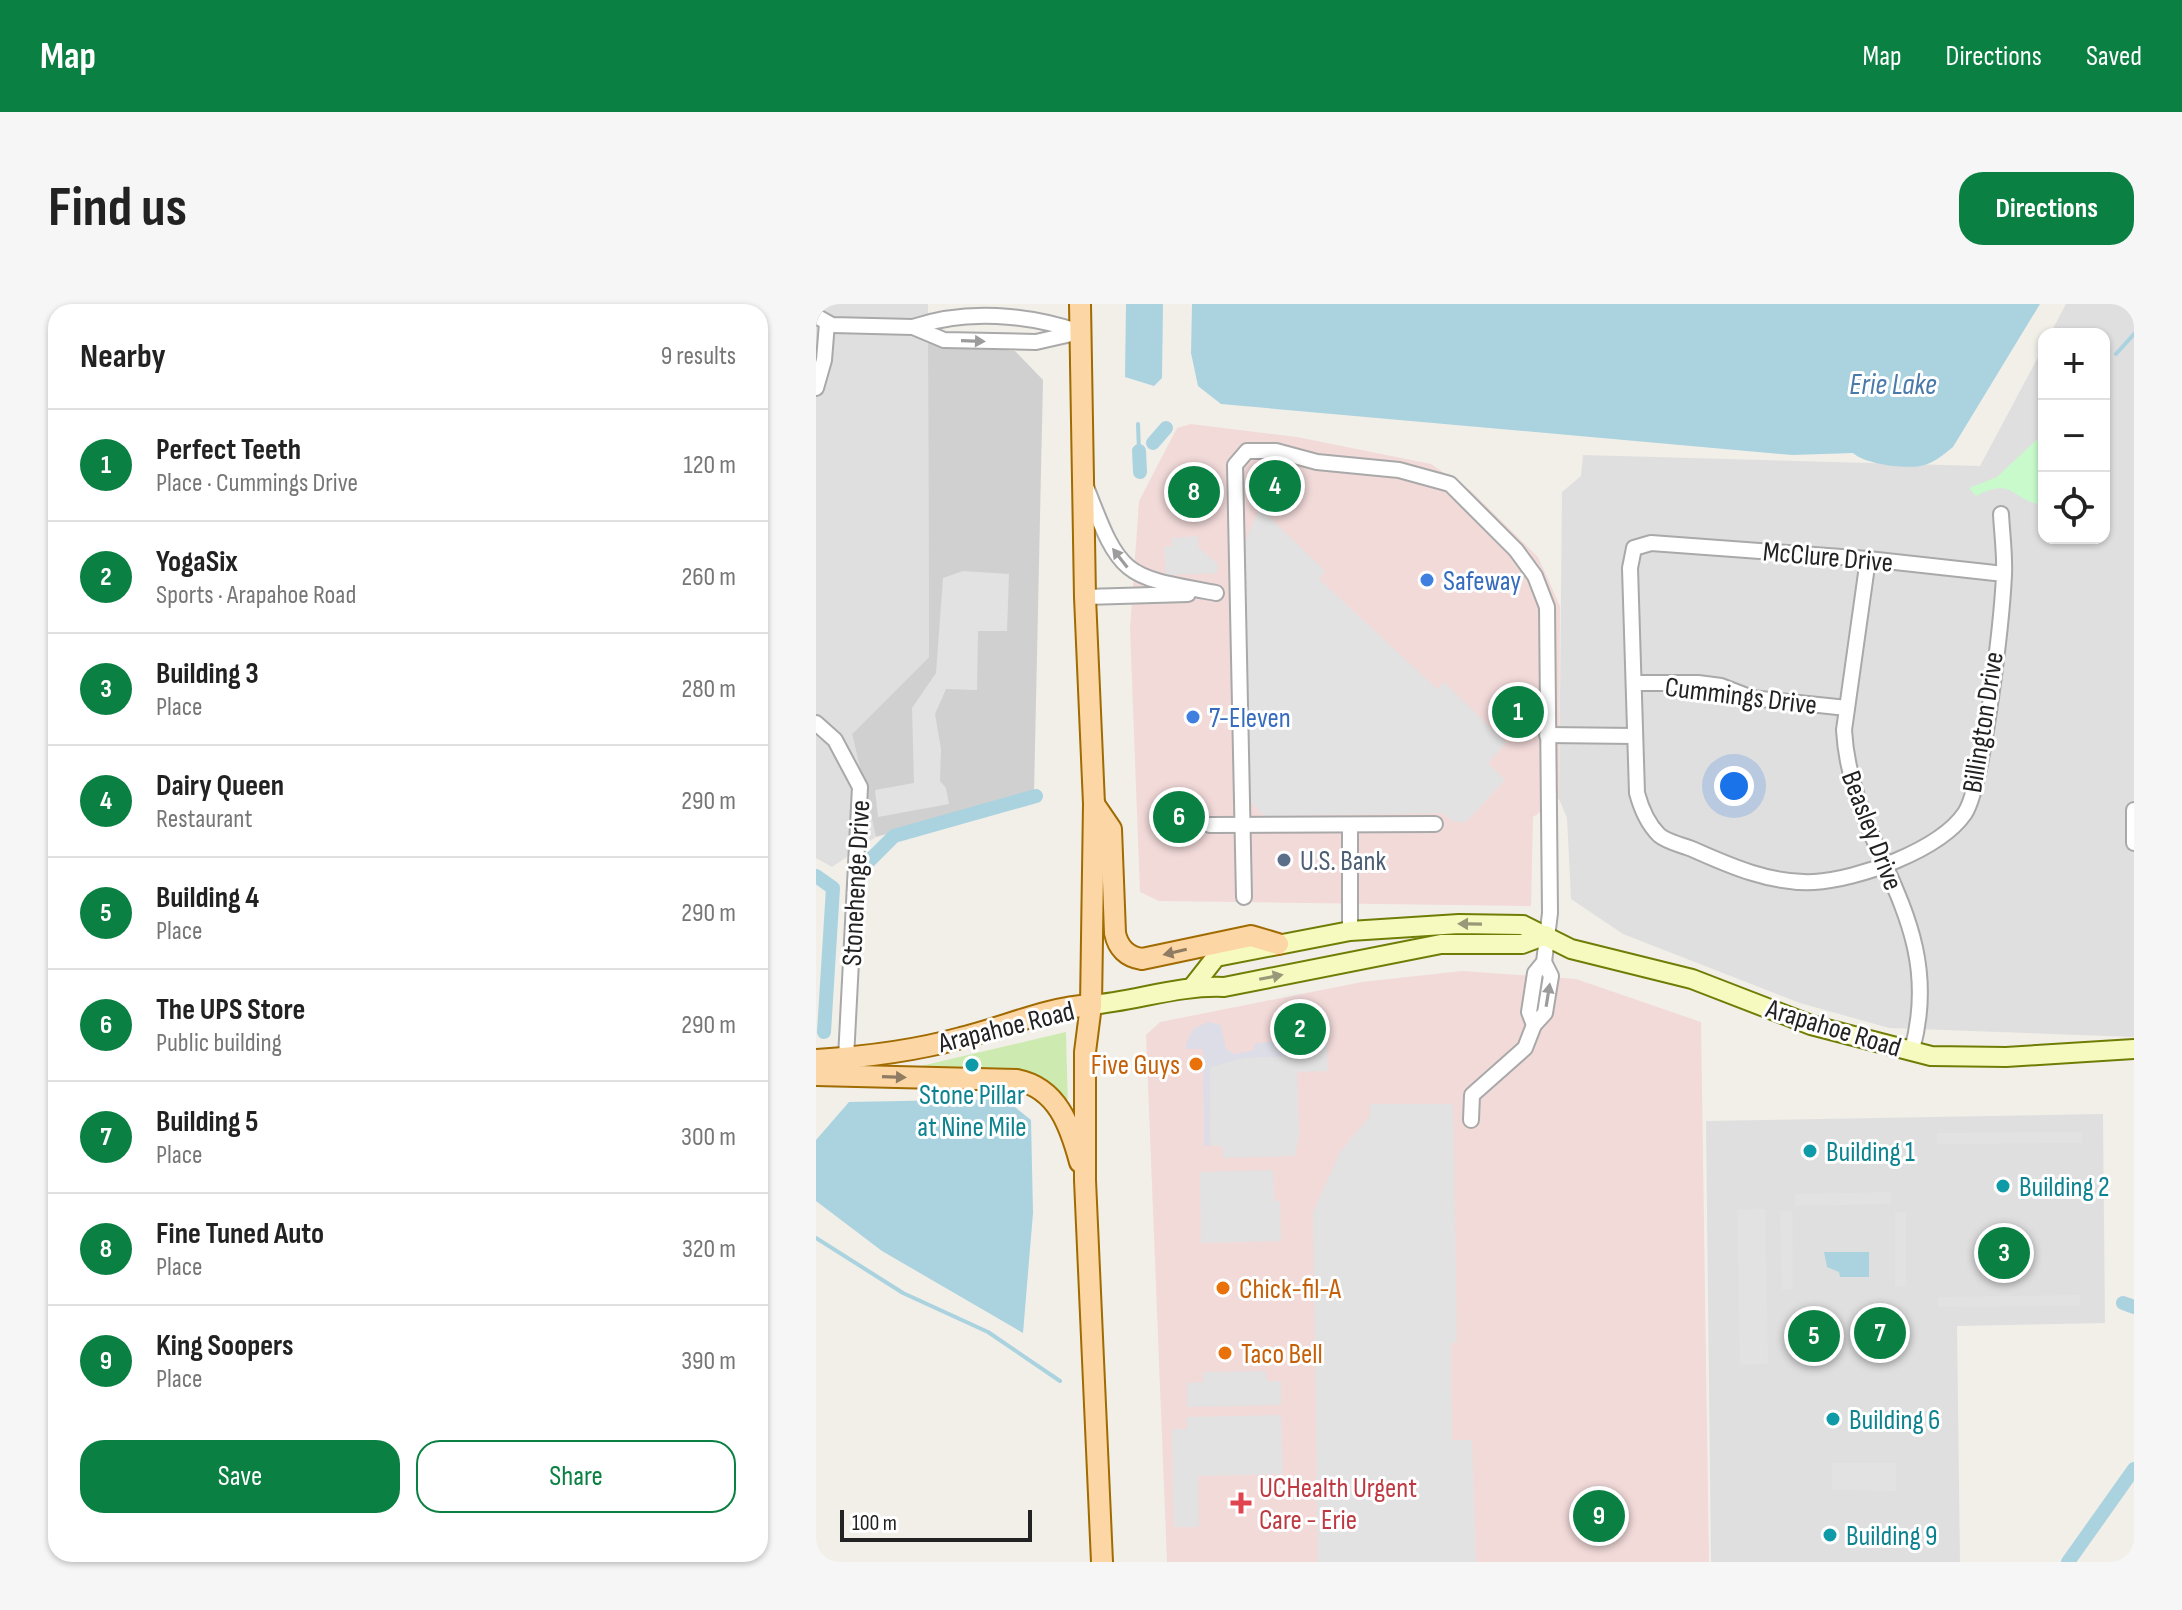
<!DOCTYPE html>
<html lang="en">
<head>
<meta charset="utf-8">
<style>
	body { margin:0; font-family:"Sofia Sans Condensed",sans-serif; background:#f6f6f6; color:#222 }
	.controls { position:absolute; right:24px; top:24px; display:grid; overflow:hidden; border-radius:16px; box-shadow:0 2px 6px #0004 }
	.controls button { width:72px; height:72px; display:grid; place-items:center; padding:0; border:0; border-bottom:2px solid #e0e0e0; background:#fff; color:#222; font:40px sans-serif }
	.scale { position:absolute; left:24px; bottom:20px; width:192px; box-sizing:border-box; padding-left:8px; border:4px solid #222; border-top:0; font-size:22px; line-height:28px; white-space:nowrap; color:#222; -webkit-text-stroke:6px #fff; paint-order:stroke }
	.you { position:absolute; left:918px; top:482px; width:28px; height:28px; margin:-20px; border:6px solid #fff; border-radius:50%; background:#1a73e8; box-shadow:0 0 0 12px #1a73e833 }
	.badge { display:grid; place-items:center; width:52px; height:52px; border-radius:50%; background:#0b8043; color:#fff; font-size:26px; font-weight:700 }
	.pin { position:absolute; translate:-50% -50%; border:4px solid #fff; box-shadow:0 2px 8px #0006 }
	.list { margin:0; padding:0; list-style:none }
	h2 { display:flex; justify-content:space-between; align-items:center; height:104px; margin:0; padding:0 32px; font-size:34px }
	h2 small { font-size:26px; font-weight:400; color:#767676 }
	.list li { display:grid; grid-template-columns:52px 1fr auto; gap:24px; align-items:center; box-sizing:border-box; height:112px; padding:0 32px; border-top:2px solid #e0e0e0 }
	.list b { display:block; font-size:30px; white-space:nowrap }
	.list p { margin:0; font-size:26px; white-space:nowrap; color:#767676 }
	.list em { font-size:26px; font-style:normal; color:#767676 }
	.actions { display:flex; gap:16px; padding:24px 32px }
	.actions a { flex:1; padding:18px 0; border:2px solid #0b8043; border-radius:24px; text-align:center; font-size:28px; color:#0b8043 }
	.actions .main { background:#0b8043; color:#fff }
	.icon { flex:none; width:44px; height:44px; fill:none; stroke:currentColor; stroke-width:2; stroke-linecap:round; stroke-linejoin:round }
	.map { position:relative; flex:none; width:1318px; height:1258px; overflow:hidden; border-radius:24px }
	header { display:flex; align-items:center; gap:48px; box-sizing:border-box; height:112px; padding:0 40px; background:#0b8043; color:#fff }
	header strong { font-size:38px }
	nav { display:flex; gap:44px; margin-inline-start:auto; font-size:28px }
	.intro { display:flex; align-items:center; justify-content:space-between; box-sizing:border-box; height:192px; padding:0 48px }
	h1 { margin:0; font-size:56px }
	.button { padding:20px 36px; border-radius:24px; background:#0b8043; color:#fff; font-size:28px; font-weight:700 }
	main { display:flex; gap:48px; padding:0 48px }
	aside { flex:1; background:#fff; border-radius:24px; box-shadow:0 2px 6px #0004 }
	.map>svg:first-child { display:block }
</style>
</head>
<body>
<header>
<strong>Map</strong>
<nav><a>Map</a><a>Directions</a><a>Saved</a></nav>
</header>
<div class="intro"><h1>Find us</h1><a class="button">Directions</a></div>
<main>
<aside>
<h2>Nearby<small>9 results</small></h2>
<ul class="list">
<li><span class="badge">1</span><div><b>Perfect Teeth</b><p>Place · Cummings Drive</p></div><em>120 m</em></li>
<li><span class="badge">2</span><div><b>YogaSix</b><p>Sports · Arapahoe Road</p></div><em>260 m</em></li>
<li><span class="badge">3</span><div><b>Building 3</b><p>Place</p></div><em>280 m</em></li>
<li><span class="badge">4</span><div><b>Dairy Queen</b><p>Restaurant</p></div><em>290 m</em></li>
<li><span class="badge">5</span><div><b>Building 4</b><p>Place</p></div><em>290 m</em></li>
<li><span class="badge">6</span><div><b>The UPS Store</b><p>Public building</p></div><em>290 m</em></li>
<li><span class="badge">7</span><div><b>Building 5</b><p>Place</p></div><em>300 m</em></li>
<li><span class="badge">8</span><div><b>Fine Tuned Auto</b><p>Place</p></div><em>320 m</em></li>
<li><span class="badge">9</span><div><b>King Soopers</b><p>Place</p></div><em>390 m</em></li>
</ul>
<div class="actions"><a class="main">Save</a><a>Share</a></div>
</aside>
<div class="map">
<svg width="1318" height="1258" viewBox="0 0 1318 1258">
	<rect width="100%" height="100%" fill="#f2efe9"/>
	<g fill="#e0dfdf">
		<polygon points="0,0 112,0 113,353 36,430 60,533 16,563 0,554"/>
		<polygon points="1250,0 1318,0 1318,733 1073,724 984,699 807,630 755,595 751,514 743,495 746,188 765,172 767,151 1164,162 1228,42 1228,234 1288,234 1288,30 1234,30"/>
		<polygon points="1287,810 1289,1019 1141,1022 1144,1258 895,1258 890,817"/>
	</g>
	<g fill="#f2dad9">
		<polygon points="375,120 481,133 615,160 655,187 722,253 744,302 743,495 717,513 715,602 343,597 324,588 314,325 323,197 361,124"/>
		<polygon points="646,667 760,675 885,718 893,1258 351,1258 330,731 344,718 546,678"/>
	</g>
	<polygon fill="#d0d0d0" points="112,39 199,47 227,76 218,489 60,533 36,430 113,353"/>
	<polygon fill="#cdebb0" points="250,728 252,804 236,785 99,767 105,762"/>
	<path fill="#c8facc" d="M1228,129v72c-34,-4 -29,-29 -68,-9l-7,-8 28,-11z"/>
	<g fill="#e2e2e2">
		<polygon points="444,204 509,267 503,275 621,385 628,378 690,439 672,459 689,476 650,518 638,518 626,509 449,512 433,497 429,238"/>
		<polygon points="382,232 382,243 402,260 401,269 350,271 348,243 356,242 356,234"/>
		<polygon points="147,267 193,270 191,327 162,327 161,386 130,385 119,410 125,445 124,477 130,484 133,500 62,513 59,486 98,479 96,404 120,369 127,274"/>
		<polygon points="511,740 512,767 481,768 483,830 479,852 407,854 406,842 395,842 394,762 478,741"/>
		<polygon points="554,800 637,800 641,1038 635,1039 636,1136 656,1136 660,1258 502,1258 497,908 524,848 554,812"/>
		<polygon points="1266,828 1266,839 1121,840 1121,829"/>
		<polygon points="457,866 458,897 464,897 465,937 385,939 384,868"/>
		<polygon points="1075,888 1075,900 979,902 979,890"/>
		<polygon points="949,905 952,1060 924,1061 921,906"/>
		<polygon points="976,906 977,985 966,986 964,907"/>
		<rect x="1079" y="908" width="11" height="74"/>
		<polygon points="1264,991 1264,1002 1122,1003 1122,993"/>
		<polygon points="450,1067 451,1077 465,1077 465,1101 371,1103 371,1079 387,1078 387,1068"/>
		<polygon points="465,1111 467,1170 382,1172 383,1223 358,1223 356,1125 371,1125 371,1113"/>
		<polygon points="1016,1159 1080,1159 1080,1187 1016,1186"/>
	</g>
	<polygon fill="#dddde8" points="392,718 405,721 410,745 418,750 439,746 438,740 496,731 497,736 511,736 511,740 479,741 476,752 428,754 394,763 394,841 388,842 387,745 370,745 370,740 377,725"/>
	<g fill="#aad3df">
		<polygon points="310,0 347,0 346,74 338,82 309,73"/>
		<path d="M376,0h848l-87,143c-10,8 -20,17 -33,19 -17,3 -55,-2 -67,-13l-61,2 -571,-51 -23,-18 -7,-33z"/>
		<polygon points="189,795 215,816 217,909 207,1029 66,947 0,897 0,836 33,798"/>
		<polygon points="1008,948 1053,948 1053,973 1024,973 1023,968 1011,963"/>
	</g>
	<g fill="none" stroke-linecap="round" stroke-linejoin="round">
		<g stroke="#aad3df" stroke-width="4">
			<polyline points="1300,50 1318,30"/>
			<polyline points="322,120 323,147"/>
			<polyline points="0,934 87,989 172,1028 244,1077"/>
		</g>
		<g stroke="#aad3df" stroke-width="14">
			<polyline points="337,139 350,124"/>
			<polyline points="323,147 324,168"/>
			<polyline points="50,560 78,532 220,492"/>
			<polyline points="0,572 17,584 8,728"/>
			<polyline points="1307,999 1318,1003"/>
			<polyline points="1252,1258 1318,1165"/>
		</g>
		<defs>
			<g id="street">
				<polyline points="0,12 16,21 97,23 128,36 220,38 264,28"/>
				<path d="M97,23c53,-18 114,-13 167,5"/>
				<polyline points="0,84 8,56 11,19"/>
				<path d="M271,185c34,89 37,87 129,104"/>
				<path d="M1185,210c1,20 4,41 3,61 -2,42 -20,208 -39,238 -25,37 -108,67 -151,69 -43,2 -84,-16 -122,-33 -10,-4 -25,-7 -33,-14 -12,-12 -18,-27 -22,-42l-7,-225 4,-20 17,-5 217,16 136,15"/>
				<path d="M1052,255l-24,171c7,121 104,188 68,320"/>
				<polyline points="269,293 372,290"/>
				<polyline points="818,379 882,379 905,382 936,394 1031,404"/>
				<polyline points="0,419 19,436 44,483 30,754"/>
				<polyline points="731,431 819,432"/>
				<polyline points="1318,506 1318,539"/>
				<polyline points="394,521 619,520"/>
				<polyline points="534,521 534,627"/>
				<polyline points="428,593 419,161 431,147 460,147 501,158 583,166 634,180 700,246 719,272 731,303 734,609 728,658 719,669 713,708 718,721"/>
				<polyline points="655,816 656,791 709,744 718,721 729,709 735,672 728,658"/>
			</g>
			<g id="secondary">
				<polyline points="378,681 400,653 534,627 643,620 707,621 755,645 876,675 995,721 1115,752 1190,753 1318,745"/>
				<path d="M275,701c45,-4 88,-20 133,-18l217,-43h81l24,-9"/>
			</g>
			<g id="primary">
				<polyline points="264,0 269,293 278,500 275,701 269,748 269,876 286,1258"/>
				<path d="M278,500l17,25 4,104c3,15 12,24 27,26l109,-23 27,8"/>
				<path d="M0,756c49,-3 98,-9 145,-22 45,-11 84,-30 130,-33"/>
				<path d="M0,771l201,5c40,8 53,45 63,82"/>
			</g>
		</defs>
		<use href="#street" stroke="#a9a9a9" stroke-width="18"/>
		<use href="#secondary" stroke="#707d05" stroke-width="22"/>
		<use href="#primary" stroke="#a06b00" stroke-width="24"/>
		<use href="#street" stroke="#fff" stroke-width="14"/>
		<use href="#secondary" stroke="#f7fabf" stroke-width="18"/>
		<use href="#primary" stroke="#fcd6a4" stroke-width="20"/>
	</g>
	<defs><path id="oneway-solid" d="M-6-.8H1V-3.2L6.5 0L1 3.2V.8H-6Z" transform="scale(2)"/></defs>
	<g fill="#9c9c9c">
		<use href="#oneway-solid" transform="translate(157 37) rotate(2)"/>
		<use href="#oneway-solid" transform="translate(304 254) rotate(-128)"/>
		<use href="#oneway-solid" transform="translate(732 691) rotate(-81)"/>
	</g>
	<g fill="#979978">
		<use href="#oneway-solid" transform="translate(654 620) rotate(-179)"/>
		<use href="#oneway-solid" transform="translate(455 673) rotate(-11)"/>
	</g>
	<g fill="#8f7c63">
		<use href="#oneway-solid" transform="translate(359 648) rotate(167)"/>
		<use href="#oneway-solid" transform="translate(78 773) rotate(2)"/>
	</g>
	<g fill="#3f7fe0" stroke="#fff" stroke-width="3">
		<circle cx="611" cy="276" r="8"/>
		<circle cx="377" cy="413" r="8"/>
	</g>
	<circle fill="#5c6f8a" stroke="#fff" stroke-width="3" cx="468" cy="556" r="8"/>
	<g fill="#e8710a" stroke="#fff" stroke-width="3">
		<circle cx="380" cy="760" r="8"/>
		<circle cx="407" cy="984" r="8"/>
		<circle cx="409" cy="1049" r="8"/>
	</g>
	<g fill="#0f9aa8" stroke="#fff" stroke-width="3">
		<circle cx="156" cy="761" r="8"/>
		<circle cx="994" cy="847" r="8"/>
		<circle cx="1187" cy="882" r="8"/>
		<circle cx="1017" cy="1115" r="8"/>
		<circle cx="1014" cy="1231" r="8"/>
	</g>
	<path fill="#e0444e" stroke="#fff" stroke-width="3" d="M421 1187h8v8h8v8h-8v8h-8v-8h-8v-8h8z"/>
	<g text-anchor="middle" stroke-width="6" stroke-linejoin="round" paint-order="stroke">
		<g font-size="28" fill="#222" stroke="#fff">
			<text transform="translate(1012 252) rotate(5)" y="10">McClure Drive</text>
			<text transform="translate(925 391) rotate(7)" y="10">Cummings Drive</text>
			<text transform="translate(1166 418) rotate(-81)" y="10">Billington Drive</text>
			<text transform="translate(1057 526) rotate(69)" y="10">Beasley Drive</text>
			<text transform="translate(39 579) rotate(-87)" y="10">Stonehenge Drive</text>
			<text transform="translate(190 722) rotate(-14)" y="10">Arapahoe Road</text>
			<text transform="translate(1018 723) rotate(17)" y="10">Arapahoe Road</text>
		</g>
		<g font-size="28" fill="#366cbe" stroke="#fff" text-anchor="start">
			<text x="627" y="286">Safeway</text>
			<text x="393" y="423">7-Eleven</text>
		</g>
		<g font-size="28" fill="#4e5e75" stroke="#fff" text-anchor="start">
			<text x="484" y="566">U.S. Bank</text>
		</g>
		<g font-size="28" fill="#c56008" stroke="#fff" text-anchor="start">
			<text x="364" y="770" text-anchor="end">Five Guys</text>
			<text x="423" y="994">Chick-fil-A</text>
			<text x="425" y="1059">Taco Bell</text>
		</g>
		<g font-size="28" fill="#0d838f" stroke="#fff" text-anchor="start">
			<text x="156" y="800" text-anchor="middle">Stone Pillar<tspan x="156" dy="32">at Nine Mile</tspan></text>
			<text x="1010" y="857">Building 1</text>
			<text x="1203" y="892">Building 2</text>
			<text x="1033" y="1125">Building 6</text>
			<text x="1030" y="1241">Building 9</text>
		</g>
		<g font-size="28" fill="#be3a42" stroke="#fff" text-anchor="start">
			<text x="443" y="1193">UCHealth Urgent<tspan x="443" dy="32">Care - Erie</tspan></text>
		</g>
		<g font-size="30" font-style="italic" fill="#4a7aab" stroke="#fff">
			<text x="1077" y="90">Erie Lake</text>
		</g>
	</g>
</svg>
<div class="controls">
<button>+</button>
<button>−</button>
<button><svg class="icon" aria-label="locate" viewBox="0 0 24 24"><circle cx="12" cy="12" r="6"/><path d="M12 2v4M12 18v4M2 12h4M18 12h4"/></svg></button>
</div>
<div class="scale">100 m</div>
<div class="you"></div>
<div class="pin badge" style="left:702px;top:408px">1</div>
<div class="pin badge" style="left:484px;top:725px">2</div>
<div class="pin badge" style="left:1188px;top:949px">3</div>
<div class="pin badge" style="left:459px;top:182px">4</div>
<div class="pin badge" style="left:998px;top:1032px">5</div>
<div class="pin badge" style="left:363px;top:513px">6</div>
<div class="pin badge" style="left:1064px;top:1029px">7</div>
<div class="pin badge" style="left:378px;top:188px">8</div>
<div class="pin badge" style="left:783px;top:1212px">9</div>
</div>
</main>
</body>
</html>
